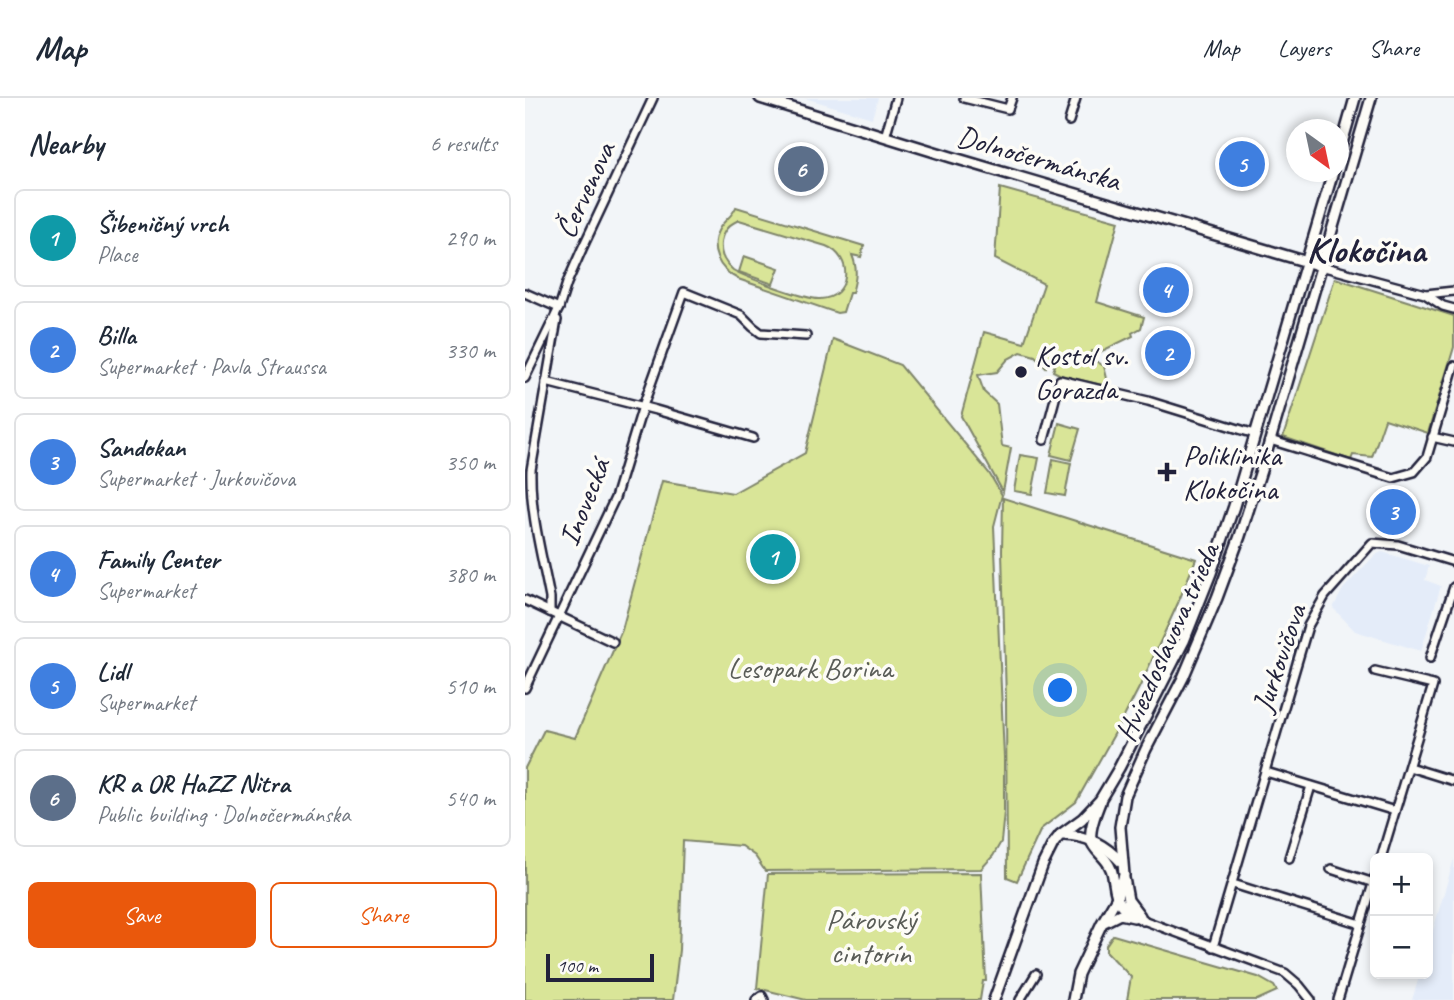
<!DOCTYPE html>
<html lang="en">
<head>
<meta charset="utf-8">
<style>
	body { margin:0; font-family:Caveat,sans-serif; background:#f2f2f3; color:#1f2937 }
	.controls { position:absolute; right:21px; bottom:21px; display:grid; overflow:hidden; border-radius:10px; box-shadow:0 4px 10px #0003 }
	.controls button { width:63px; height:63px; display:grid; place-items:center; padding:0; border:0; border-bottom:2px solid #e0e1e3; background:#fff; color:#1f2937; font:35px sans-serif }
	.compass { position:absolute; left:761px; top:21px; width:63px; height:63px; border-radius:50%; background:#fff; box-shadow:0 4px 10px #0003; rotate:147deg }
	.scale { position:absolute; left:21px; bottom:18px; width:108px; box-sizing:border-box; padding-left:7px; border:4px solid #22223b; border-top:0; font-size:19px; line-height:24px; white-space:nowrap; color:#22223b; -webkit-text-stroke:5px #fdfcf7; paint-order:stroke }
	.you { position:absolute; left:536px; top:593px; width:24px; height:24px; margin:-18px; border:5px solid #fff; border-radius:50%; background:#1a73e8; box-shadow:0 0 0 10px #1a73e833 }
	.badge { display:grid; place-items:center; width:46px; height:46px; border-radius:50%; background:#ea580c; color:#fff; font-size:23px; font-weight:700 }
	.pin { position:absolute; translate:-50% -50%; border:4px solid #fff; box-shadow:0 2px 7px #0006 }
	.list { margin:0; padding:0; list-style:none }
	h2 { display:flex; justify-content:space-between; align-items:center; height:91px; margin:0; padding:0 28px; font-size:30px }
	h2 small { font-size:23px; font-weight:400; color:#747a83 }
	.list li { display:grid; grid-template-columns:46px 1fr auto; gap:21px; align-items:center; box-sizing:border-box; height:98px; margin:0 14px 14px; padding:0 14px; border:2px solid #e0e1e3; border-radius:10px }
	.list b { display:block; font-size:26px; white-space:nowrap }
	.list p { margin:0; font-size:23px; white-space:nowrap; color:#747a83 }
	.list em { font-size:23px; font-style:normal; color:#747a83 }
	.actions { display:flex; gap:14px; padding:21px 28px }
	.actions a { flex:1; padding:16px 0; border:2px solid #ea580c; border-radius:10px; text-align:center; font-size:24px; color:#ea580c }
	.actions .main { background:#ea580c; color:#fff }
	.map { position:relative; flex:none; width:929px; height:902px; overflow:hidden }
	header { display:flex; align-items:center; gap:42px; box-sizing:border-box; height:98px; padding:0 35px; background:#fff; border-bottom:2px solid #e0e1e3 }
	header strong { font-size:33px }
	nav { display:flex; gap:38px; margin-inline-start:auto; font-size:24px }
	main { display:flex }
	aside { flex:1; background:#fff }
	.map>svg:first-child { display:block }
</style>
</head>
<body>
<header>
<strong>Map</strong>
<nav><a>Map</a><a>Layers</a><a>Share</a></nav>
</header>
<main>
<aside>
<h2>Nearby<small>6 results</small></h2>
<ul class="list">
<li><span class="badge" style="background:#0f9aa8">1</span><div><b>Šibeničný vrch</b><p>Place</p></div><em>290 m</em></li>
<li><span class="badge" style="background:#3f7fe0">2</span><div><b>Billa</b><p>Supermarket · Pavla Straussa</p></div><em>330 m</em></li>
<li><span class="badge" style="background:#3f7fe0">3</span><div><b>Sandokan</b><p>Supermarket · Jurkovičova</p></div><em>350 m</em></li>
<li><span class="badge" style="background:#3f7fe0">4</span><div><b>Family Center</b><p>Supermarket</p></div><em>380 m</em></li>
<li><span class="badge" style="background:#3f7fe0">5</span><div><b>Lidl</b><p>Supermarket</p></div><em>510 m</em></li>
<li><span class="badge" style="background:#5c6f8a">6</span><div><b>KR a OR HaZZ Nitra</b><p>Public building · Dolnočermánska</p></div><em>540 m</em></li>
</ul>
<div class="actions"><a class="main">Save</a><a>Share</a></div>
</aside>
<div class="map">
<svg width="929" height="902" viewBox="0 0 929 902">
	<rect width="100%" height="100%" fill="#f2f5f8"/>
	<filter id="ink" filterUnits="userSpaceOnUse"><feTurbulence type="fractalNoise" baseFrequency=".0143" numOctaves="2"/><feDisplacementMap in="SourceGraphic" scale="14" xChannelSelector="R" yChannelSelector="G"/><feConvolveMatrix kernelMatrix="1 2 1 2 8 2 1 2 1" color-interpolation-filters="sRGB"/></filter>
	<g filter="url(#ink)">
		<g fill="#e4ecf9">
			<polygon points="280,0 353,0 347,20"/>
			<polygon points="857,454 904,468 900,482 916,488 896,553 830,533 808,510 818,491 850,457"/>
			<polygon points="929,761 929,902 887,902 895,876 903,876 903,849"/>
		</g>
		<g fill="#d9e598" stroke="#7e846a" stroke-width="2" fill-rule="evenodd">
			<polygon points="475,90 594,123 572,204 619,219 616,230 607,235 608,238 575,254 567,253 564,261 572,264 579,268 584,289 536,277 528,273 530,268 523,265 521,269 510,258 496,254 483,261 472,274 453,277 459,294 472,306 477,348 486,350 478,394 436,318 459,234 499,245 519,186 470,161"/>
			<path d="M211,109l128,39 -3,11 -9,-2c6,14 4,24 0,38h-3l-6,19 -6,1 -99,-34c-19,-9 -30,-30 -19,-50 5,-9 13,-12 17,-22zM214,122l87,26c28,11 25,52 -6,53 -13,1 -75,-22 -87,-29 -18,-15 -16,-41 6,-50z"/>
			<polygon points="219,158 254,170 248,186 214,174"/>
			<polygon points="810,180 929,218 929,249 903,335 860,321 847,359 828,357 826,362 758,339"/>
			<polygon points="308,241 375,267 464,375 477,397 469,428 479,659 479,714 476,744 468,758 456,771 240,773 230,758 216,748 158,743 154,852 148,902 0,902 0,670 19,632 50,640 97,532 137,383 208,395 280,355"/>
			<polygon points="534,325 555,331 546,362 526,357"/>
			<polygon points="495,357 514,360 507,396 489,393"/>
			<polygon points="528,361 546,365 540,398 522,395"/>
			<polygon points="478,400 671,461 653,505 615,588 600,617 551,704 516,731 492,783 482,779 481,603 477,453"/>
			<polygon points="456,775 461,883 458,883 455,902 281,902 232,890 243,776"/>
			<polygon points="588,837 733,879 749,888 752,893 732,902 602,902 606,879 581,853 581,847"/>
		</g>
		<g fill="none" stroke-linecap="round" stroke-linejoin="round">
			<defs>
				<g id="minor">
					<polyline points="439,0 483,11 487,0"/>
					<polyline points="544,23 551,0"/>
					<polyline points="360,39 371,0"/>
					<polyline points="796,168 900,196 918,208 929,211"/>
					<polyline points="0,195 34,210"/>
					<polyline points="901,196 929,193"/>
					<polyline points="0,280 34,210 42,185 57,151 128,0"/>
					<polyline points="21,284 131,312 228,340"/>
					<polyline points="907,339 929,344"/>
					<polyline points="519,342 535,282 623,303 730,336"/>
					<polyline points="745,342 868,380 889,374 902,359 929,268"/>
					<polyline points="0,502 88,544"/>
					<path d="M25,514v-14c-8,-42 -20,-85 -19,-128l26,-150"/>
					<polyline points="905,560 929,489"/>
					<polyline points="850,573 908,587 856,760"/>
					<polyline points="0,590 90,400 118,308 159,194 216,217 228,229 236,235 281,238"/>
					<polyline points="884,669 929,683"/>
					<polyline points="741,674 870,713"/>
					<polyline points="764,760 786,688"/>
					<polyline points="806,771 849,785"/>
					<polyline points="708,786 836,826"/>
					<polyline points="618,822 760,875 774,887 786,902"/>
					<polyline points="688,849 783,528 800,498 847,445 873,447 929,464"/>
					<polyline points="231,902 237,898 239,902"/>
					<polyline points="495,902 511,876"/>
					<polyline points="813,902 850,779"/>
				</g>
				<g id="tertiary">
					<polyline points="235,0 426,59 796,168"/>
					<polyline points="814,56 830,0"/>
					<path d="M575,704c-4,11 -11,26 -9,38 2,10 15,17 19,27 3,5 3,11 4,16 3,24 10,26 29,37"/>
					<path d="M535,737c25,-1 46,10 62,28"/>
					<polyline points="599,780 603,802 615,818"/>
					<polyline points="579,824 595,816 609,819"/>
					<polyline points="469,902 518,766 528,746 535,737 557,721 575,702 594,670 659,543 686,475 709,408 808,74"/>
					<polyline points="548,902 553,876 577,825 591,801 596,787 599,777 595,729 600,698 621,651 658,580 692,500 715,438 739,363 846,0"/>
				</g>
			</defs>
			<use href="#minor" stroke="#22223b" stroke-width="12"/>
			<use href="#tertiary" stroke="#22223b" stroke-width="14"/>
			<use href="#minor" stroke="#fdfcf7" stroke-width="7"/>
			<use href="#tertiary" stroke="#fdfcf7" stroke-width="9"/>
		</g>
	</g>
	<g fill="#22223b" stroke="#fdfcf7" stroke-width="2.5">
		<circle cx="496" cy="274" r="7"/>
		<path d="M638.5 363.5h7v7h7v7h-7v7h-7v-7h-7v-7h7z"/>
	</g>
	<g text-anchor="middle" stroke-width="7" stroke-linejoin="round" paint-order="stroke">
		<g font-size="30" fill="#22223b" stroke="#fdfcf7">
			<text transform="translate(514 60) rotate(16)" y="10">Dolnočermánska</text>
			<text transform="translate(60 92) rotate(-65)" y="10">Červenova</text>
			<text transform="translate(59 404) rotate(-68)" y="10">Inovecká</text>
			<text transform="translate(642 544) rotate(-66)" y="10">Hviezdoslavova trieda</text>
			<text transform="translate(754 560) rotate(-71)" y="10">Jurkovičova</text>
		</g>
		<g font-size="30" fill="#22223b" stroke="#fdfcf7" text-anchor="start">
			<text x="510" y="267">Kostol sv.<tspan x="510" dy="34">Gorazda</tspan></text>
			<text x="658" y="367">Poliklinika<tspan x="658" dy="34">Klokočina</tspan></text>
		</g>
		<g font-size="30" fill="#595c57" stroke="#fdfcf7">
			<text x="285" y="580">Lesopark Borina</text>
			<text x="346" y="831">Párovský<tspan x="346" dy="34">cintorín</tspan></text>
		</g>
		<g font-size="37" font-weight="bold" fill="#22223b" stroke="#fdfcf7">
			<text x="841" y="164">Klokočina</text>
		</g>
	</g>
</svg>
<div class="controls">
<button>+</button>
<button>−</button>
</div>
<svg class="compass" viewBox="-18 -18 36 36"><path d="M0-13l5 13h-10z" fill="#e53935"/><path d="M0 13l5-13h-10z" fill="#747a83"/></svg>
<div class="scale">100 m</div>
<div class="you"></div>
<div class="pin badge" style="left:248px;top:459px;background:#0f9aa8">1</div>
<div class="pin badge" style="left:643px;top:255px;background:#3f7fe0">2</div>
<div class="pin badge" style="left:868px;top:414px;background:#3f7fe0">3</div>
<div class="pin badge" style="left:641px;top:192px;background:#3f7fe0">4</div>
<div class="pin badge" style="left:717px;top:66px;background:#3f7fe0">5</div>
<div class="pin badge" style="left:276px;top:71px;background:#5c6f8a">6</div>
</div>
</main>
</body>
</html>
